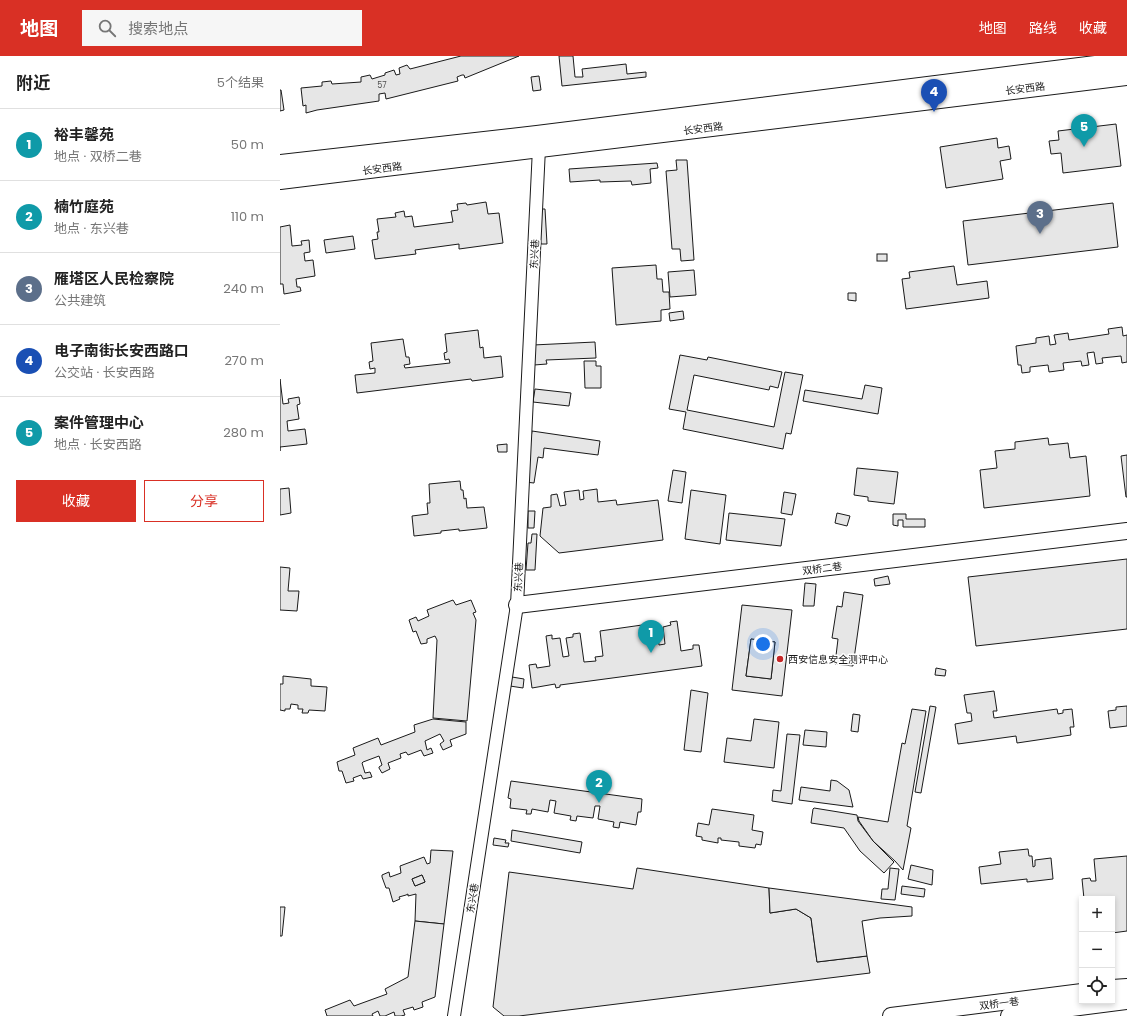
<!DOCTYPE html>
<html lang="zh">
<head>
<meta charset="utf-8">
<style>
	body { margin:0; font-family:Poppins,"Noto Sans SC",sans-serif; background:#f6f6f6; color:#222 }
	.controls { position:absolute; right:12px; bottom:12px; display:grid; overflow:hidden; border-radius:0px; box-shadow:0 2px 6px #0003 }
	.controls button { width:36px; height:36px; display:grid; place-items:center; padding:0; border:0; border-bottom:1px solid #e0e0e0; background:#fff; color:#222; font:20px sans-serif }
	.you { position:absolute; left:483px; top:588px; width:14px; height:14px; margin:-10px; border:3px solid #fff; border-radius:50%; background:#1a73e8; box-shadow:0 0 0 6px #1a73e833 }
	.badge { display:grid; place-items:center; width:26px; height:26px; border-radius:50%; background:#d93025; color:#fff; font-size:13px; font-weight:700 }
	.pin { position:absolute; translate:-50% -33px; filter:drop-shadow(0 1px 2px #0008) }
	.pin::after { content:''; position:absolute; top:21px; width:14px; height:12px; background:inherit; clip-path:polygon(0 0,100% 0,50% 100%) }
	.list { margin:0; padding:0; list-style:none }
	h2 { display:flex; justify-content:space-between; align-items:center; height:52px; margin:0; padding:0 16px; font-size:17px }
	h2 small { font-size:13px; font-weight:400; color:#767676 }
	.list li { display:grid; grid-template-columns:26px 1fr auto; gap:12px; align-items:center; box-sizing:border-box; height:72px; padding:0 16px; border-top:1px solid #e0e0e0 }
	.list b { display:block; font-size:15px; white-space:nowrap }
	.list p { margin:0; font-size:13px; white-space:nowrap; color:#767676 }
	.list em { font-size:13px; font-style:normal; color:#767676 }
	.actions { display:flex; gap:8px; padding:12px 16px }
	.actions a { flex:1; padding:9px 0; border:1px solid #d93025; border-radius:0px; text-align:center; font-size:14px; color:#d93025 }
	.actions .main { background:#d93025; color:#fff }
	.icon { flex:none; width:22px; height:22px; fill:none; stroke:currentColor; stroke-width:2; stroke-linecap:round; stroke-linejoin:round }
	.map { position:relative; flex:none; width:847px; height:960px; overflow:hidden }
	header { display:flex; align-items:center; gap:24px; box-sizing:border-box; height:56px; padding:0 20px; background:#d93025; color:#fff }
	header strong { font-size:19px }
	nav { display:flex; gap:22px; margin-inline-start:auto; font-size:14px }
	.search { width:280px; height:36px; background:#f6f6f6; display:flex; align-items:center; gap:10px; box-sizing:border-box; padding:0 14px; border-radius:0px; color:#767676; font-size:15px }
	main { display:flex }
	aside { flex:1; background:#fff }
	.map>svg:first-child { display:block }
</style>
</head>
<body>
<header>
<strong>地图</strong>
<div class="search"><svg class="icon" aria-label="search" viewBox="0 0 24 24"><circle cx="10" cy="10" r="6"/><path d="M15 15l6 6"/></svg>搜索地点</div>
<nav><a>地图</a><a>路线</a><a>收藏</a></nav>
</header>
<main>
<aside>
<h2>附近<small>5个结果</small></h2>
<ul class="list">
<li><span class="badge" style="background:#0f9aa8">1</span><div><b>裕丰馨苑</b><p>地点 · 双桥二巷</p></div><em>50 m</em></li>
<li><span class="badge" style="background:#0f9aa8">2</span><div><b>楠竹庭苑</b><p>地点 · 东兴巷</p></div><em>110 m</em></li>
<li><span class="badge" style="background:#5c6f8a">3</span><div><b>雁塔区人民检察院</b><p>公共建筑</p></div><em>240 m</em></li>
<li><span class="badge" style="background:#1a4fb4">4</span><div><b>电子南街长安西路口</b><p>公交站 · 长安西路</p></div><em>270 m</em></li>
<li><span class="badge" style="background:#0f9aa8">5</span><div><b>案件管理中心</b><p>地点 · 长安西路</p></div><em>280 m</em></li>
</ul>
<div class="actions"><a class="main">收藏</a><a>分享</a></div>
</aside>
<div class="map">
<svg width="847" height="960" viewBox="0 0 847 960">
	<rect width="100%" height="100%" fill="#fff"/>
	<g fill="#e6e6e6" stroke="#1a1a1a" fill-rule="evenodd">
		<polygon points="181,0 239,0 185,22 184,19 182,19 177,21 178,25 106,43 105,37 99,38 99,45 37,54 26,57 26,49 23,50 21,32 42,30 42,26 51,25 52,28 81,26 81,21 90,19 92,23 105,19 105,17 114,14 116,19 120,18 119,12 127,9 130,13"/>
		<polygon points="279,0 293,0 295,21 303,21 302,13 346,8 347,18 366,16 366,21 282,30"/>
		<polygon points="259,20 261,34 253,35 251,21"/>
		<polygon points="0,34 1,34 4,54 0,55"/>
		<polygon points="836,68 841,110 783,117 781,97 771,98 769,85 779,84 778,75"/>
		<polygon points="717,82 718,92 729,90 731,103 720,105 723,123 666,132 660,91"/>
		<polygon points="396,104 407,104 414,204 401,205 400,193 392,193 386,115 397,114"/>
		<polygon points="377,107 378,112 370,113 371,127 352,129 351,125 320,126 320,124 290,126 289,113"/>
		<polygon points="206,146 208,158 219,157 223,187 179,193 179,188 135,194 136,198 95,203 92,184 98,183 97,176 99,176 97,163 116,161 115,157 124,155 125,161 132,160 134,171 173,166 171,155 178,154 177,148 186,147 187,149"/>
		<polygon points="833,147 838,191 688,209 683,165"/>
		<polygon points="256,153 265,153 267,188 261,188"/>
		<polygon points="10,169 12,190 22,189 21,185 29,184 30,196 24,197 25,205 33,204 35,220 16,223 17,231 20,231 21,235 4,238 3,228 0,228 0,171"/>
		<polygon points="73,180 75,193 46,197 44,184"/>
		<rect x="597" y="198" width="10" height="7"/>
		<polygon points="376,209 377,223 382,223 383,236 389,236 390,253 381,254 381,265 336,269 332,212"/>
		<polygon points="674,210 677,229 707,225 709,242 626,253 622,223 630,222 629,216"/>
		<polygon points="414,214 416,239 390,241 388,216"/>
		<polygon points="568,237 576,237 576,245 568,244"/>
		<polygon points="403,255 404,263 390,265 389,257"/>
		<polygon points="842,271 843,280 847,279 847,306 842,307 841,300 822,302 823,307 816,308 814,296 807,297 809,309 802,310 801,305 783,307 784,314 769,316 768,309 750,311 750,316 742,317 741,309 738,309 736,290 756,287 756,282 769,280 770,289 776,288 774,279 788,277 789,284 829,278 828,273"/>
		<polygon points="198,274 200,292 203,291 204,302 221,300 223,321 192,325 191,323 77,337 75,319 95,317 95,312 90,313 89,306 93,305 91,287 123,283 126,301 129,301 130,308 124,309 125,312 170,307 169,303 165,304 164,297 167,296 165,278"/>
		<polygon points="315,286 316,302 266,304 267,308 254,309 253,289"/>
		<polygon points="400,299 427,304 428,301 502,316 498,332 490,330 489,334 414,319 407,354 494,371 505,316 523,319 511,378 506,377 503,393 403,373 406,356 389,353"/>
		<polygon points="304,305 316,305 316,310 321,310 321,332 305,332"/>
		<polygon points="0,323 3,348 9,347 8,343 19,341 20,348 17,349 19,363 7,365 8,375 25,373 27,388 0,391 0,395"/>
		<polygon points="585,329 602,332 598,358 523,345 525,334 582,343"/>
		<polygon points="255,333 291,337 289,350 253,346"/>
		<polygon points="252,375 320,385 318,399 264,392 263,402 258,401 254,427 245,426"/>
		<polygon points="768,382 769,389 788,387 790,402 806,400 810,440 704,452 700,414 717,412 715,395 735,393 735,386"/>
		<polygon points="227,388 227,396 218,396 217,389"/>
		<polygon points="847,399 847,441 846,441 841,400"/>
		<polygon points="577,412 618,416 614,448 588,445 588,441 574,439"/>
		<polygon points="393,414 406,416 402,447 388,445"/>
		<polygon points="180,425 181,434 183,434 184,443 186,442 187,452 204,451 207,472 179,475 179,473 161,475 161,477 134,480 132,460 148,458 147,447 150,447 149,428"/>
		<polygon points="9,432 11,457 0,459 0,433"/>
		<polygon points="317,433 318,446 336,444 337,449 378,444 383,484 279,497 260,480 263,452 271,451 271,439 277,438 280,450 286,449 284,436 299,434 300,444 304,443 303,435"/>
		<polygon points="411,434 446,439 440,488 405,483"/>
		<polygon points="504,436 516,438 512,459 501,457"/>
		<polygon points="248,455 255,455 254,472 248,472"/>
		<polygon points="449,457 505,463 501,490 446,484"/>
		<polygon points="557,457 570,460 567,470 555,467"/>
		<polygon points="613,458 626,458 626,463 645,463 645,471 623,471 623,464 618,464 618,470 613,469"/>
		<polygon points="252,478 257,478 255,514 246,514 248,487 251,487"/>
		<polygon points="847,503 847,573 696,590 688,521"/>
		<polygon points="0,511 10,512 8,535 19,535 17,555 0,554"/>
		<polygon points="608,520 610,528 595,530 594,523"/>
		<polygon points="525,527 536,528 534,550 523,550"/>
		<polygon points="564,536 583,539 573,610 555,608 558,583 552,582 557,550 562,551"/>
		<polygon points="173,544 176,549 191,544 196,556 193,557 196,564 187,665 153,662 157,584 155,580 147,583 147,587 141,588 136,575 133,576 129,564 136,561 138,565 149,560 147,554"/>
		<path d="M462,549l50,5 -10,86 -50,-6zM471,583l24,3 -4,37 -25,-3z"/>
		<polygon points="397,565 401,595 413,593 413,589 419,589 422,610 280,629 280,631 276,632 275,628 252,632 249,609 256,608 257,612 270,610 266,580 272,579 272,583 280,582 283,601 289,600 286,582 293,581 293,578 300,577 304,606 316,605 315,601 323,600 320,575 369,568 369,572 377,570 379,589 385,588 383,571 391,569 390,566"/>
		<polygon points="471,583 495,586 491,623 466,620"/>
		<polygon points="656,612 666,614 665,620 655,619"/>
		<polygon points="3,620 31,623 31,630 47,631 45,655 29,654 28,657 22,657 23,653 18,653 18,649 11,648 10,653 5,653 5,655 0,654 0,628 3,628"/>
		<polygon points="232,621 244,623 243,632 230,630"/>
		<polygon points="411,634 428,637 421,696 404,694"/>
		<polygon points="714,635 717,655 713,655 714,662 777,653 778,658 783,657 783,654 792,653 794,671 790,671 791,679 737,687 736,680 678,688 675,668 692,665 691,657 687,657 684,639"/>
		<polygon points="650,650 656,651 641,737 635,736"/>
		<polygon points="847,650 847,670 830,672 828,655 836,654 836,651"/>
		<polygon points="632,653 646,655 627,770 631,772 623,814 615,805 593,785 579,765 578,761 608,766 622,687 625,688"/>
		<polygon points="573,658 580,659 578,676 571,675"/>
		<polygon points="153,663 186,666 186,678 170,684 172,690 163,694 160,688 164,685 160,678 145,685 147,694 151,692 153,697 144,700 141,694 128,699 126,696 120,698 121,702 108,707 110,713 102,717 99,712 99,711 102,709 99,700 83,706 82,707 85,717 90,716 92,721 83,723 81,719 73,722 74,725 66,727 62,715 59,715 57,706 75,699 73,692 98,682 101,689 135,676 134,669"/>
		<polygon points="474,663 499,666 494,712 444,706 447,682 471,685"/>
		<polygon points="525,674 547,676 546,691 523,689"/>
		<polygon points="507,678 520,679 512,748 492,745 493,734 501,735"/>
		<polygon points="551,724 557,725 569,734 573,751 519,744 521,731 550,735"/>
		<polygon points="231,725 362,743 361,756 358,756 356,769 340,766 339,772 333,771 334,766 318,763 320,750 315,750 313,762 297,760 296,765 290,764 291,760 274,757 276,745 270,744 268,756 252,753 251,758 246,758 247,754 230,752 231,743 228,742"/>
		<polygon points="534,752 577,759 578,765 593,785 614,806 604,817 580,795 564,772 531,767 533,753"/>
		<polygon points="432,753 474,759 472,774 483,776 481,789 476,788 475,792 459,790 459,786 441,784 441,782 438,782 438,787 422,784 422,781 416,780 418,767 429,769"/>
		<polygon points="232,774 302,786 300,797 231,785"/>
		<polygon points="214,782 226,784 225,787 229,787 228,791 213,789"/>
		<polygon points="748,793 749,800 752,800 753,811 755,810 755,804 771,802 773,823 747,826 747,823 701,828 699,811 721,808 719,796"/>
		<path d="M151,794l22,1 -9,73 -29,-3 1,-27 -8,2v-2l-2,1 -7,2 1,2 -7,3 -4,-14h-3l-4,-11v-2l7,-3 1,5 11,-4 -1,-7 24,-9 3,7 3,-1zM142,819l3,7 -10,4 -3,-7z"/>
		<polygon points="847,800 847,875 832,877 832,843 804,843 802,823 810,822 811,825 816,825 814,803"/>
		<polygon points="631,809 653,814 652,829 628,823"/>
		<polygon points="357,812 489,832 490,857 516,853 531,862 537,906 587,900 590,917 239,960 224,960 213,951 229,816 353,833"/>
		<polygon points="610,812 619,813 615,844 601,843 602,833 608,833"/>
		<polygon points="142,819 145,826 135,830 132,823"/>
		<polygon points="622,830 645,833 644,841 621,838"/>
		<polygon points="489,832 632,851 632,860 600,862 582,865 587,900 537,906 531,862 516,853 490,857"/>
		<polygon points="0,851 5,851 2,880 0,880"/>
		<polygon points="135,865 164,868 155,941 142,946 143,951 134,954 133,951 123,954 125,959 121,960 115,960 114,956 105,960 100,960 98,955 92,958 93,960 47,960 45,954 70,944 74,950 107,938 105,933 128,921"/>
	</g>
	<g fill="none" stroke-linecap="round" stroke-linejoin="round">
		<defs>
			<polyline id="minor" points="174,960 237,549 259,92 258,86"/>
			<g id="tertiary">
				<polyline points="237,549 847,475"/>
				<polyline points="832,932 847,931"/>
				<polyline points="611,960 802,936"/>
				<polyline points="729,960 847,945"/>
			</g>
			<g id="secondary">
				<polyline points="0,108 257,79 847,5"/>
				<polyline points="0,124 847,20"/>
			</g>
		</defs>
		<use href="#minor" stroke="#1a1a1a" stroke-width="14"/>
		<use href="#tertiary" stroke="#1a1a1a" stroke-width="18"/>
		<use href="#secondary" stroke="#1a1a1a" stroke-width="20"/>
		<use href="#minor" stroke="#fff" stroke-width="12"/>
		<use href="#tertiary" stroke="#fff" stroke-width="16"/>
		<use href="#secondary" stroke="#fff" stroke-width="18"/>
	</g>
	<circle fill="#c62828" stroke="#fff" stroke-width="1.5" cx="500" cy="603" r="4"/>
	<g text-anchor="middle" stroke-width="3" stroke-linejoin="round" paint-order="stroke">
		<g font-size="8" fill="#4d4d4d">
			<text x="102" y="32">57</text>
		</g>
		<g font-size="10" fill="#1a1a1a" stroke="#fff">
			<text transform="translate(745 32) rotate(-7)" y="4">长安西路</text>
			<text transform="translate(423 72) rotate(-7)" y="4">长安西路</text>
			<text transform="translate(102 112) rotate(-7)" y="4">长安西路</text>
			<text transform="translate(254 198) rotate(-87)" y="4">东兴巷</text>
			<text transform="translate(542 512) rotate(-7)" y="4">双桥二巷</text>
			<text transform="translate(238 521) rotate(-87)" y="4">东兴巷</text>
			<text transform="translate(192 842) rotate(-81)" y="4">东兴巷</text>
			<text transform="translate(719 947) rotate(-7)" y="4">双桥一巷</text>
		</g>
		<g font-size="10" fill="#1a1a1a" stroke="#fff" text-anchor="start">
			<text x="508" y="607">西安信息安全测评中心</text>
		</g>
	</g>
</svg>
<div class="controls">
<button>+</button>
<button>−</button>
<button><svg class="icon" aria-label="locate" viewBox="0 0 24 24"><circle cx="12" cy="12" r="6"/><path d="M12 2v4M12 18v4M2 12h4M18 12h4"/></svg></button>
</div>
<div class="you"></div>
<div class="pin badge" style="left:371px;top:597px;background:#0f9aa8">1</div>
<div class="pin badge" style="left:319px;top:747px;background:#0f9aa8">2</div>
<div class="pin badge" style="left:760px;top:178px;background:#5c6f8a">3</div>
<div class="pin badge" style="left:654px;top:56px;background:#1a4fb4">4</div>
<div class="pin badge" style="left:804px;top:91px;background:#0f9aa8">5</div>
</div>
</main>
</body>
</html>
